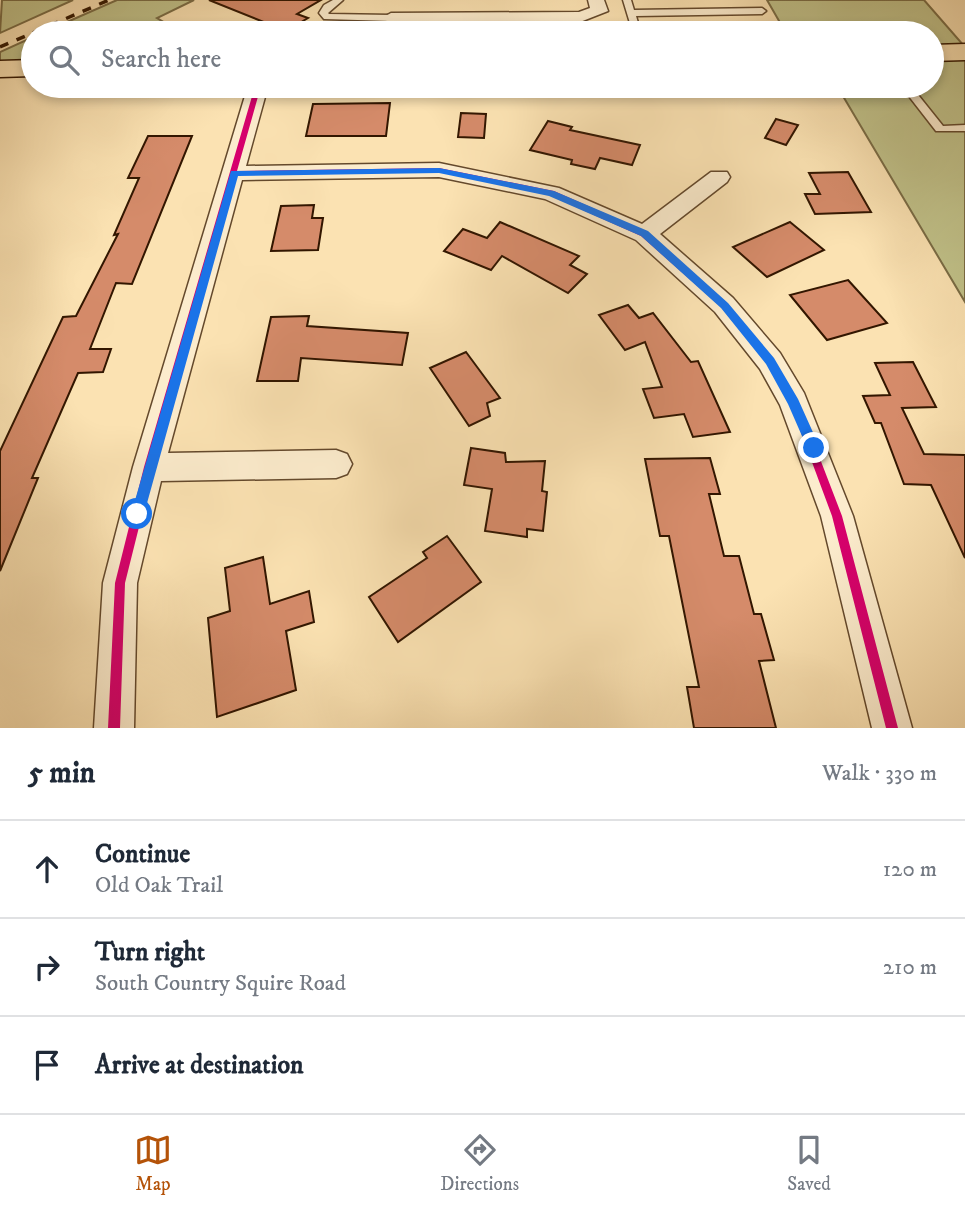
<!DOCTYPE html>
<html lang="en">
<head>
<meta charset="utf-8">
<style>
	body { margin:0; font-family:"IM FELL DW Pica",serif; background:#f2f2f3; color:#1f2937 }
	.stop { position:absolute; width:21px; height:21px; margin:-16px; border:5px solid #1a73e8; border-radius:50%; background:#fff }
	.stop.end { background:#1a73e8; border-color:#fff; box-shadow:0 2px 7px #0008 }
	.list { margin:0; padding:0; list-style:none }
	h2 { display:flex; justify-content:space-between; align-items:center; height:91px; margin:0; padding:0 28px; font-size:30px }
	h2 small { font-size:23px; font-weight:400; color:#747a83 }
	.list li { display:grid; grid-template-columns:46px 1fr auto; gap:21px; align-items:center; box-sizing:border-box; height:98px; padding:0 28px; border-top:2px solid #e0e1e3 }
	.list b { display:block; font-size:26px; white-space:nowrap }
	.list p { margin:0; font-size:23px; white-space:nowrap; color:#747a83 }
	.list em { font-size:23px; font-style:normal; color:#747a83 }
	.icon { flex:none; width:38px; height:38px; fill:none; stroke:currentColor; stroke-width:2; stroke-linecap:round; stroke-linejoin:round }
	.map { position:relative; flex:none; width:965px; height:728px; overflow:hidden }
	.search { position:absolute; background:#fff; box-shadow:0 4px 10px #0003; left:21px; right:21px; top:21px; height:77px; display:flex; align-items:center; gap:18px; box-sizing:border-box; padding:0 24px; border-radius:38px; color:#747a83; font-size:26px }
	.sheet { height:385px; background:#fff }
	nav { display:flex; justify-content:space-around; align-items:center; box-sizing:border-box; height:98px; border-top:2px solid #e0e1e3; background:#fff; font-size:19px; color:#747a83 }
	nav a { display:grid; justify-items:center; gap:4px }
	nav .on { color:#b45309 }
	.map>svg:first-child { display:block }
</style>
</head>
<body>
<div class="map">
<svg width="965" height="728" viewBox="0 0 965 728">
	<rect width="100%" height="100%" fill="#fbe2b2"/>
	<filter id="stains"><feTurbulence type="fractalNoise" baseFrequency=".00286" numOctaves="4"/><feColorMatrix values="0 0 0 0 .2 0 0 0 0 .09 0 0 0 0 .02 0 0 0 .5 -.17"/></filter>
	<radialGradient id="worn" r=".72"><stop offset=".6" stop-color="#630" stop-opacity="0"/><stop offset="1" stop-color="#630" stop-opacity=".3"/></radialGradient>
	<g fill="#c1c28a" stroke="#7a6c45" stroke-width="2">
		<polygon points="2,0 73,0 0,33"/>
		<polygon points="117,0 194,0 157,18 182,33 139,33 143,30 127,24 109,33 42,33"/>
		<polygon points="767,0 924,0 965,47 932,47 932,33 786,33"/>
		<polygon points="33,37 33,61 0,61 0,52"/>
		<polygon points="932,59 965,59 965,302 837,86 932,86"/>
	</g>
	<g fill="#d58b6a" stroke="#321600" stroke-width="2">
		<polygon points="209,0 321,0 297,14 308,18 286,31"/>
		<polygon points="390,103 386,136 306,136 313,104"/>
		<polygon points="461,113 486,114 484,138 458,137"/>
		<polygon points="776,119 798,125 786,145 765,138"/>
		<polygon points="548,121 572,127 570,130 640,145 632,165 600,158 595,169 571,164 572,160 530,150"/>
		<polygon points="148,136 192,136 132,284 116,283 90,349 111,349 103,372 78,373 32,478 38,478 0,571 0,451 63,317 76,316 118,234 114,235 139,178 128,178"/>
		<polygon points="848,172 871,212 815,214 805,194 820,194 809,173"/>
		<polygon points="314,205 312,218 323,218 318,250 271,251 281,206"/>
		<polygon points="500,222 579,256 570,265 587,274 568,293 502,256 491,270 444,251 463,229 487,238"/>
		<polygon points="790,222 824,250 767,277 733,247"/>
		<polygon points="848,280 887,323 827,340 790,295"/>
		<polygon points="628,305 639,318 653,313 691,362 698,361 730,432 693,437 684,414 654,418 643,389 662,387 645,342 625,350 599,315"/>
		<polygon points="309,316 307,326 408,333 402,365 301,358 298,381 257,381 271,317"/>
		<polygon points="466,352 500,398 487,403 490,416 469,426 430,368"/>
		<polygon points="913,362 936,407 902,408 924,454 965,455 965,558 931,485 904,484 881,423 875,423 863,396 890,395 875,363"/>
		<polygon points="471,448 505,453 506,462 545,461 542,491 547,492 543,531 527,529 527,537 485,531 492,489 464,485"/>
		<polygon points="710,458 720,494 709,494 724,556 739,556 754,614 761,614 774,660 759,661 776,728 694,728 687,687 699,687 669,536 660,536 645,459"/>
		<polygon points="447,536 481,582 398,642 369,597 427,558 423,552"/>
		<polygon points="263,557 270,604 309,591 314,622 286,631 296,690 217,717 208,618 230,611 225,568"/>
	</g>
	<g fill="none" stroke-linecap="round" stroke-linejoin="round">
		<defs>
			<g id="lane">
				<polygon points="333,0 343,0 328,13 329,14 391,15 395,18 391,21 324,19 319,13 324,5"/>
				<polygon points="623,0 631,0 634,10 762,8 766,11 762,14 636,16 641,33 633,33"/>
				<polygon points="901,86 911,86 943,126 965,125 965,131 936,131"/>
			</g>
			<g id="street">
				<polygon points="588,0 604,0 608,11 580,22 391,23 382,18 391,13 579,12 590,8"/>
				<polygon points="248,86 268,86 246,166 439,163 559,188 642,224 711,172 727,172 730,177 727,182 660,234 733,298 780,353 804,393 853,516 912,728 872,728 821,516 780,405 760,369 715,312 636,240 545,199 439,177 242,180 168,453 336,450 347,454 352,464 347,474 336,478 161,481 137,583 134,728 94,728 103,583 133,467"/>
			</g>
			<g id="primary">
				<polygon points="965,44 965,60 932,61 932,45"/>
				<polygon points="33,60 33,76 0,77 0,61"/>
			</g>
		</defs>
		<use href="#lane" stroke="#64492c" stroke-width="3"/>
		<use href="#street" stroke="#64492c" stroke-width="3"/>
		<use href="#primary" stroke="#321600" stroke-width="3"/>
		<use href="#lane" fill="#fceccd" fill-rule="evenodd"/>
		<use href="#street" fill="#fceccd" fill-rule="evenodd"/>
		<use href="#primary" fill="#fbe2b2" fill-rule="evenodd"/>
		<polyline stroke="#321600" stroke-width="3.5" stroke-dasharray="9 9" stroke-linecap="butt" points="0,47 109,0"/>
		<defs>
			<polygon id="cycleway" points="255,86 261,86 237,171 439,168 554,191 647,232 727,303 773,359 797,399 842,516 898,728 886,728 832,516 790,403 767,363 721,307 641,236 549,195 439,172 236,175 154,467 125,583 120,728 108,728 115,583 144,467"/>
		</defs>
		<use href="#cycleway" stroke="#fceccd" stroke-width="4"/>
		<use href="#cycleway" fill="#d6006c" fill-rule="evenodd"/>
	</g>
	<polygon fill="#1a73e8" points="439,168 554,191 648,231 728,303 774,358 798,399 820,448 818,452 809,452 788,404 766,364 721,308 641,236 549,196 439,173 238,176 144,514 142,518 133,518 131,514 231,171"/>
	<rect width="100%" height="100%" filter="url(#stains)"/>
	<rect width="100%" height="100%" fill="url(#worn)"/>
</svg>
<div class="stop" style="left:137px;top:514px"></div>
<div class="stop end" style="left:814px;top:448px"></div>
<div class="search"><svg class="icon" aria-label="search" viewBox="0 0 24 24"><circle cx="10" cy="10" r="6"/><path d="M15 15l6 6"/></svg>Search here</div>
</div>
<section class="sheet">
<h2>5 min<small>Walk · 330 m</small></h2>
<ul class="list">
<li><svg class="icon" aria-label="ahead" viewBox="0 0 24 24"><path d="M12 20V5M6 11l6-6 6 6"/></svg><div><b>Continue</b><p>Old Oak Trail</p></div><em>120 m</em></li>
<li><svg class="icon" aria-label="right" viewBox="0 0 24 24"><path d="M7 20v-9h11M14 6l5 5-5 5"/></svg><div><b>Turn right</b><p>South Country Squire Road</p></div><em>210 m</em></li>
<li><svg class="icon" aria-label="arrive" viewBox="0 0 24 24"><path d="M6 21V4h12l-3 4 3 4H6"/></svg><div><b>Arrive at destination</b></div></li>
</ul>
</section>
<nav>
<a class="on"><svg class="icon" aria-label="map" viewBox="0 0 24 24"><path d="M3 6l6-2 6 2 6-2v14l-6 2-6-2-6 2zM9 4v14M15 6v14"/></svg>Map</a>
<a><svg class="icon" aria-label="directions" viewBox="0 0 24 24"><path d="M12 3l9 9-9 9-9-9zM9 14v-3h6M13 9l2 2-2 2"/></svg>Directions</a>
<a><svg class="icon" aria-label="saved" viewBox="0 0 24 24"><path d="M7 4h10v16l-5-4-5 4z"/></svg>Saved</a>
</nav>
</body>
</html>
